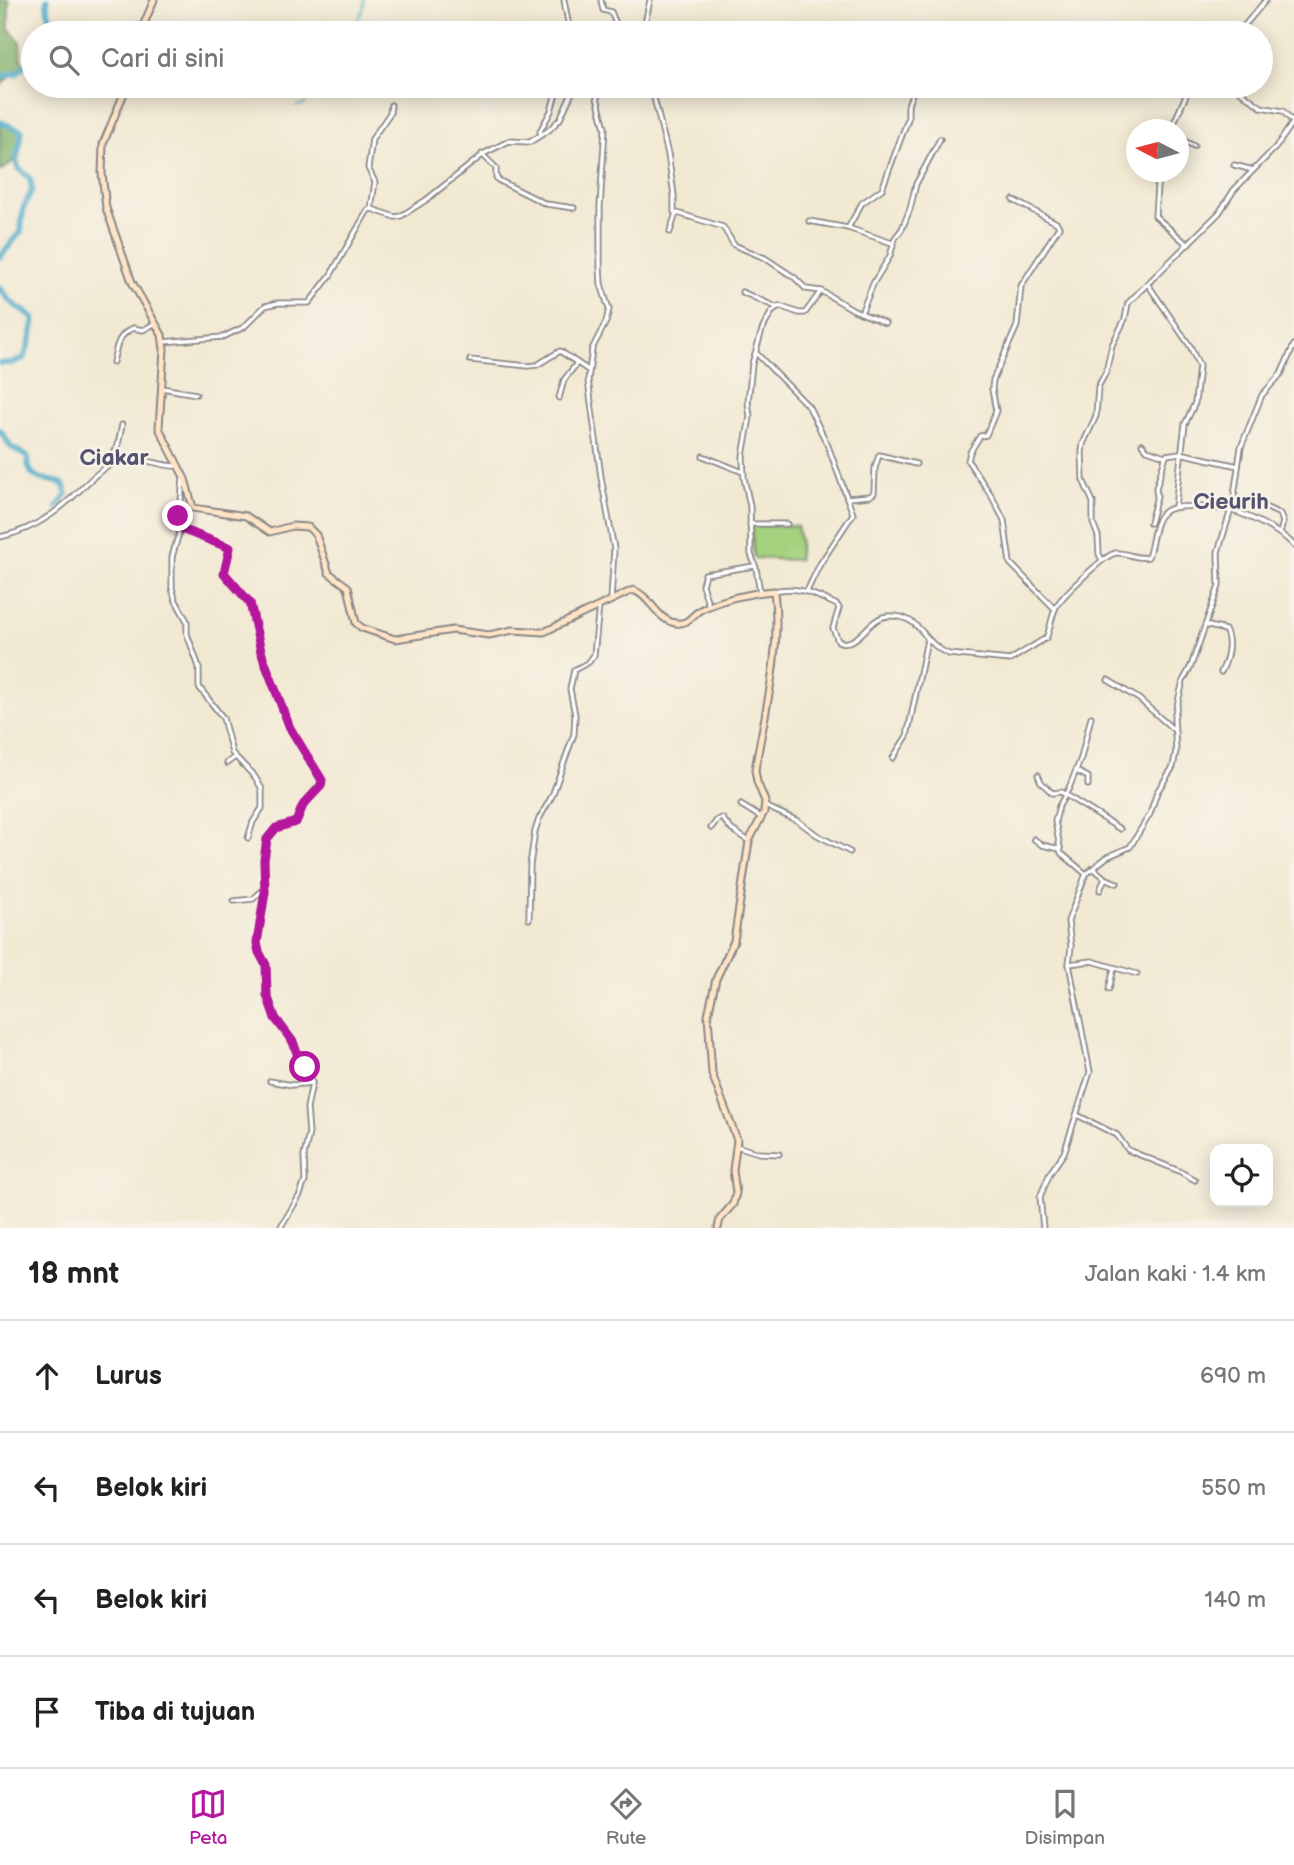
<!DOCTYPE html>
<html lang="id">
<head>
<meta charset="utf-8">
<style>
	body { margin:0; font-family:"Balsamiq Sans",sans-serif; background:#f6f6f6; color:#222 }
	.controls { position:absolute; right:21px; bottom:21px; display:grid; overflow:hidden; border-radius:14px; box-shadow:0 4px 18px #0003 }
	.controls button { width:63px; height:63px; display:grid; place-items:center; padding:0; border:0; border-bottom:2px solid #e0e0e0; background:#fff; color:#222; font:35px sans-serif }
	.compass { position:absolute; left:1126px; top:119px; width:63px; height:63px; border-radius:50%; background:#fff; box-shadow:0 4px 18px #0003; rotate:276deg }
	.stop { position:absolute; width:21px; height:21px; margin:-16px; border:5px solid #b5179e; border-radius:50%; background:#fff }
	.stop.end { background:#b5179e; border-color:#fff; box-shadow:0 2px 7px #0008 }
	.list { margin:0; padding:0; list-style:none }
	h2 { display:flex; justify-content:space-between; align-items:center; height:91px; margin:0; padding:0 28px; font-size:30px }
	h2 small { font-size:23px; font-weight:400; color:#767676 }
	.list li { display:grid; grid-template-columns:46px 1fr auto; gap:21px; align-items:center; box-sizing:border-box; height:112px; padding:0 28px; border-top:2px solid #e0e0e0 }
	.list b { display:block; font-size:26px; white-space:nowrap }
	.list em { font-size:23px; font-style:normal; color:#767676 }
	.icon { flex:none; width:38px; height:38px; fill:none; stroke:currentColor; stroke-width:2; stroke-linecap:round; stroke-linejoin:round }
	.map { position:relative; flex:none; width:1294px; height:1228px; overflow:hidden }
	.search { position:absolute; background:#fff; box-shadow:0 4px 18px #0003; left:21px; right:21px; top:21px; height:77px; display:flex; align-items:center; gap:18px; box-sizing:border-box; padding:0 24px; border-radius:38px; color:#767676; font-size:26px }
	.sheet { height:539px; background:#fff }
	nav { display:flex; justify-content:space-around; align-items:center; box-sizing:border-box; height:98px; border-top:2px solid #e0e0e0; background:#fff; font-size:19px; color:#767676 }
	nav a { display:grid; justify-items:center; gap:4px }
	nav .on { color:#b5179e }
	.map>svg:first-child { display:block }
</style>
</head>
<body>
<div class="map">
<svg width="1294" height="1228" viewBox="0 0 1294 1228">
	<rect width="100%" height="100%" fill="#f7f3e8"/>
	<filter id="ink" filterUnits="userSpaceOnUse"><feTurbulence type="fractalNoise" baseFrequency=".0143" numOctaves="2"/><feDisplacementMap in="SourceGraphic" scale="14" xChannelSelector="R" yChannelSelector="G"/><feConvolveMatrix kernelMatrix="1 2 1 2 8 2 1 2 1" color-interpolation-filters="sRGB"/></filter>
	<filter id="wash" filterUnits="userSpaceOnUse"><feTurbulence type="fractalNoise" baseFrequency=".00686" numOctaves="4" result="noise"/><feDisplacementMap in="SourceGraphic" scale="28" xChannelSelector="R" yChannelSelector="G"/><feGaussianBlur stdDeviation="1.57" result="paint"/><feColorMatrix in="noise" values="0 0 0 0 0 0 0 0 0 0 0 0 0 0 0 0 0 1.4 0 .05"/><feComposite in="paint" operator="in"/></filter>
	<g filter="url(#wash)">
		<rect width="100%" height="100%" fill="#f2e9d3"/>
		<polygon fill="#a5d27f" stroke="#647a5d" stroke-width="2" points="751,525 797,526 800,542 798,560 754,558"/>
		<g fill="#84b46e" stroke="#536b54" stroke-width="2">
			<polygon points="0,0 9,0 9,29 20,41 21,60 24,64 0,86"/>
			<path d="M0,123l4,3 12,1 7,7c-1,16 -8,29 -23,37z"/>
		</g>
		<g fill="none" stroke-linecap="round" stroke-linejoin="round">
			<g stroke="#4cabca" stroke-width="2">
				<path d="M354,33c0,-13 12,-22 10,-33"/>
				<polyline points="334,86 367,86"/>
				<polyline points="296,106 304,105 314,86"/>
			</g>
			<g stroke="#4cabca" stroke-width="6">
				<path d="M47,0c-2,12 7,21 7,33"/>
				<polyline points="0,79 7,74 16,74 33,57"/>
				<polyline points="0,122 22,131 16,162 19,169 30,178 32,190 23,209 21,231 0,257"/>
				<path d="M0,288c25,40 47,8 24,70l-12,5h-12"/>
				<path d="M0,430l11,17 17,10c-1,27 19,20 35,27l4,10 -10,13"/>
			</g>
		</g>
	</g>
	<g filter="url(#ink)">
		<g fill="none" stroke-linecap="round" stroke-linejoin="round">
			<defs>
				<g id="street">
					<polyline points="564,0 570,33"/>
					<polyline points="601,0 603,10 611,12 620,33"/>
					<polyline points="643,33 650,0"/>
					<polyline points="1238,33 1266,0"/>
					<polyline points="594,86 605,128 600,207 600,266 601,284 609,309 606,322 592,349 588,380 601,477 614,549 611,600"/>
					<polyline points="651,86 668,154 674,195 674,212 723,227 734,245 765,258 795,278 806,289 821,291 854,310 885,323"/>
					<polyline points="1233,86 1261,107 1283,111 1293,122"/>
					<polyline points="1171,130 1190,86"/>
					<polyline points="541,135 540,131 551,111 558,86"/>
					<polyline points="1178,138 1194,146"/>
					<polyline points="482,154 496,168 496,177 498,180 546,204 574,208"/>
					<polyline points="1234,165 1253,170"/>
					<polyline points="1158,172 1155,216 1188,245"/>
					<polyline points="1013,200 1057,223 1059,227 1021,286 1017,326 993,380 992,389 996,411 986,435 980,436 970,452 968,461 991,495 1004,520 1010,563 1055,609"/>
					<polyline points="371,209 375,182 368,168 372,139 390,113 391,105"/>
					<polyline points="809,221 848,228 892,243"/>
					<polyline points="848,228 862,203 882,189 908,119 908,105 915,86"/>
					<polyline points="670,232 676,213"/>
					<polyline points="1149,286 1190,346 1199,366 1195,403 1185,424 1175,507"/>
					<polyline points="742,292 776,307"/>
					<polyline points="861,313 874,282 890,256 895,238 902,229 910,209 916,184 940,139"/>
					<polyline points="163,342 223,337 244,327 265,306 278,303 309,303 330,276 368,210 372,209 395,217 401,216 426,200 485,153 509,141 530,142 549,130 560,119 575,86"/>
					<polyline points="756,353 809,407 828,446 853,514 820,564 807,591"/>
					<polyline points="470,360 528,366 537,365 560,351 588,370"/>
					<path d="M113,362c4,-16 4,-26 20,-34l10,2 11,-6"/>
					<polyline points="162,388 196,394"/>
					<polyline points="559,398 564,380 577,363"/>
					<polyline points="1142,444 1147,450 1165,456"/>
					<polyline points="703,456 743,472"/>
					<polyline points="106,468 118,445 122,425"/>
					<polyline points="183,478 179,524 184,530 230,547 224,573 250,603 265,664 290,728 322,782 304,805 296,822 276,828 267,839 264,860 265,892 257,943 259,952 266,965 267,995 276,1018 294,1043 298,1056 307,1070 312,1083 307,1108 309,1133 304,1156 305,1181 300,1195 280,1228"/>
					<polyline points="847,498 870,496 874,493 875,468 879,455 916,464"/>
					<polyline points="1250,500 1280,514 1283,522 1280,533"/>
					<polyline points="1150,523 1157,496 1156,488 1166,455 1180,453 1238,466"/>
					<polyline points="750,524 787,524"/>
					<polyline points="181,526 172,557 172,588 175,599 187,621 187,634 199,667 199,687 223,718 232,753 255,777 262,789 262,808 253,822 248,838"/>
					<path d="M0,537c24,-5 48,-18 67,-35 18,-15 32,-36 56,-42 17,-5 37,7 54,6"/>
					<polyline points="1102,560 1099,554 1098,536 1093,523 1093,502 1083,480 1082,452 1083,444 1096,416 1098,387 1106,372 1112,345 1125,319 1128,303 1219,213 1234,190 1276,147 1294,121"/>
					<path d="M774,591c24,-6 42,4 63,14l2,3 -6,20 5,13c20,9 30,-24 50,-25 34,-2 34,28 61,38l61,6 36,-22c5,-10 5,-21 10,-31 5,-10 49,-53 60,-54 11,-1 21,7 32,4 5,-12 5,-37 16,-45 12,-10 60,-4 75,1 12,4 48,22 55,33"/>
					<polyline points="760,592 756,568 751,554 750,506 744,478 743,456 750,417 748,402 752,364 762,330 771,313 779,306 799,313 805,313 821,291"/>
					<polyline points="709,606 702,585 705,574 754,566"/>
					<path d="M1205,625l20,5c7,12 2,31 -4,42"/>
					<polyline points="1108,680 1139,699 1174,730"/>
					<polyline points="893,758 907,736 927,640"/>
					<polyline points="227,763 235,757"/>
					<polyline points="1076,771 1088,777 1088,785"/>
					<polyline points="1038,775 1041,782 1052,793 1061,792 1120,829"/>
					<polyline points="741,805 762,818"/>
					<polyline points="765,806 798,821 817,835 850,852"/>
					<polyline points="711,828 717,820 722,818 732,830 749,841"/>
					<polyline points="1034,839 1042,845 1060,849"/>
					<polyline points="1093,868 1105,878 1100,890"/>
					<polyline points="1086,874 1061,853 1055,821 1059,806 1069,788 1081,758 1091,717"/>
					<polyline points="1105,878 1117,883"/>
					<polyline points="234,901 253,899 264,889"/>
					<polyline points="529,919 530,865 535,831 539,819 552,796 574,734 575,715 570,689 574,670 589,662 594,655 599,606"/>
					<polyline points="1069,964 1092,961 1137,974"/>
					<polyline points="1109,989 1114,968"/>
					<polyline points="270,1081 292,1085 312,1083"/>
					<polyline points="1077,1115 1117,1135 1128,1150 1179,1171 1195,1180"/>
					<polyline points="736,1146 759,1153 779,1154"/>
					<polyline points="1043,1228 1040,1197 1050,1173 1064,1153 1090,1072 1069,964 1071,946 1068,921 1086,874 1107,857 1130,847 1150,814 1157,792 1173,767 1176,751 1174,718 1183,681 1191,666 1219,586 1218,552 1233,503 1241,447 1262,395 1281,374 1294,345"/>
				</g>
				<g id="secondary">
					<polyline points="140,33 154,0"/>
					<path d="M127,86l-24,58 -1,29 4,35 26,74 30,53 2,14 -5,79 26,51 8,29 53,8 24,16 22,-6 16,1 8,8 13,38 19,14 8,36 6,5 33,11 58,-9 36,5 24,-5 31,2 89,-42c17,5 24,31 43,33 14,2 17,-11 28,-15 22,-10 46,-15 70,-17 8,61 -9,119 -19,179l2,12 8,19 -1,11 -15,29 -15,100 -18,38 -8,36 4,59 25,66 -4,30 3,23 -3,11 -13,15 -2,9"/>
				</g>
			</defs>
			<use href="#street" stroke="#8a8687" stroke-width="7"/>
			<use href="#secondary" stroke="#8a8687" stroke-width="9"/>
			<use href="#street" stroke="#fff" stroke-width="3.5"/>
			<use href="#secondary" stroke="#ffe4c6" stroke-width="5"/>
		</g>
	</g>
	<g fill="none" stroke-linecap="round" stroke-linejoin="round" filter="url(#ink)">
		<polyline stroke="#b5179e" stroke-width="9" points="178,516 179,524 184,530 230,548 224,573 250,603 261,652 290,728 322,780 321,786 303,805 296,822 276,828 267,839 264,860 265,892 257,943 259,952 266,965 267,995 275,1018 293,1042 298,1056 305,1067"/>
	</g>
	<g text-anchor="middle" stroke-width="5" stroke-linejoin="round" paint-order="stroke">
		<g font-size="23" font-weight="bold" fill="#555372" stroke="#f7f3e8">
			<text x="114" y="465">Ciakar</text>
			<text x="1231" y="509">Cieurih</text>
		</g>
	</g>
</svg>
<div class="controls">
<button><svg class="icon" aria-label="locate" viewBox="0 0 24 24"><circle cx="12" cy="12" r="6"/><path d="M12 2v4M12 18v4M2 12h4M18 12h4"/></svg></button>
</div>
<svg class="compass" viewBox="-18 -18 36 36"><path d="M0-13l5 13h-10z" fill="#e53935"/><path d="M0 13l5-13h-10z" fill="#767676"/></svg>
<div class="stop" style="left:305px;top:1067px"></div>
<div class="stop end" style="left:178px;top:516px"></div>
<div class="search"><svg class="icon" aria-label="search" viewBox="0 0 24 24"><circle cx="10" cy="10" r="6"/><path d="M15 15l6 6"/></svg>Cari di sini</div>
</div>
<section class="sheet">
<h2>18 mnt<small>Jalan kaki · 1.4 km</small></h2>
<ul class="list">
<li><svg class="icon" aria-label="ahead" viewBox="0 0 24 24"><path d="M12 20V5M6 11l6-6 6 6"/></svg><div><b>Lurus</b></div><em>690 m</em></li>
<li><svg class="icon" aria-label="left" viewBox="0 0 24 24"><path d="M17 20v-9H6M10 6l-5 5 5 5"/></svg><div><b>Belok kiri</b></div><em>550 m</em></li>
<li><svg class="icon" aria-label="left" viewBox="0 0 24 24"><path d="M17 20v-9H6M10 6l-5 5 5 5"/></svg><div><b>Belok kiri</b></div><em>140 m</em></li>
<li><svg class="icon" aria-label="arrive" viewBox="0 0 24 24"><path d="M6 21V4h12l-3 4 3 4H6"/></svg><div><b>Tiba di tujuan</b></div></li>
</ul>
</section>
<nav>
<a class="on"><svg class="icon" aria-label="map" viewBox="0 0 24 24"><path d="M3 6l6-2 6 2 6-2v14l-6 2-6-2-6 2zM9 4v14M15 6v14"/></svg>Peta</a>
<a><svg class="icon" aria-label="directions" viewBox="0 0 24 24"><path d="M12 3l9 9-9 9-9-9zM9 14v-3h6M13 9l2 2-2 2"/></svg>Rute</a>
<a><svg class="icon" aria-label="saved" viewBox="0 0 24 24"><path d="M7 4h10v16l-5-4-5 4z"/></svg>Disimpan</a>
</nav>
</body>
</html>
